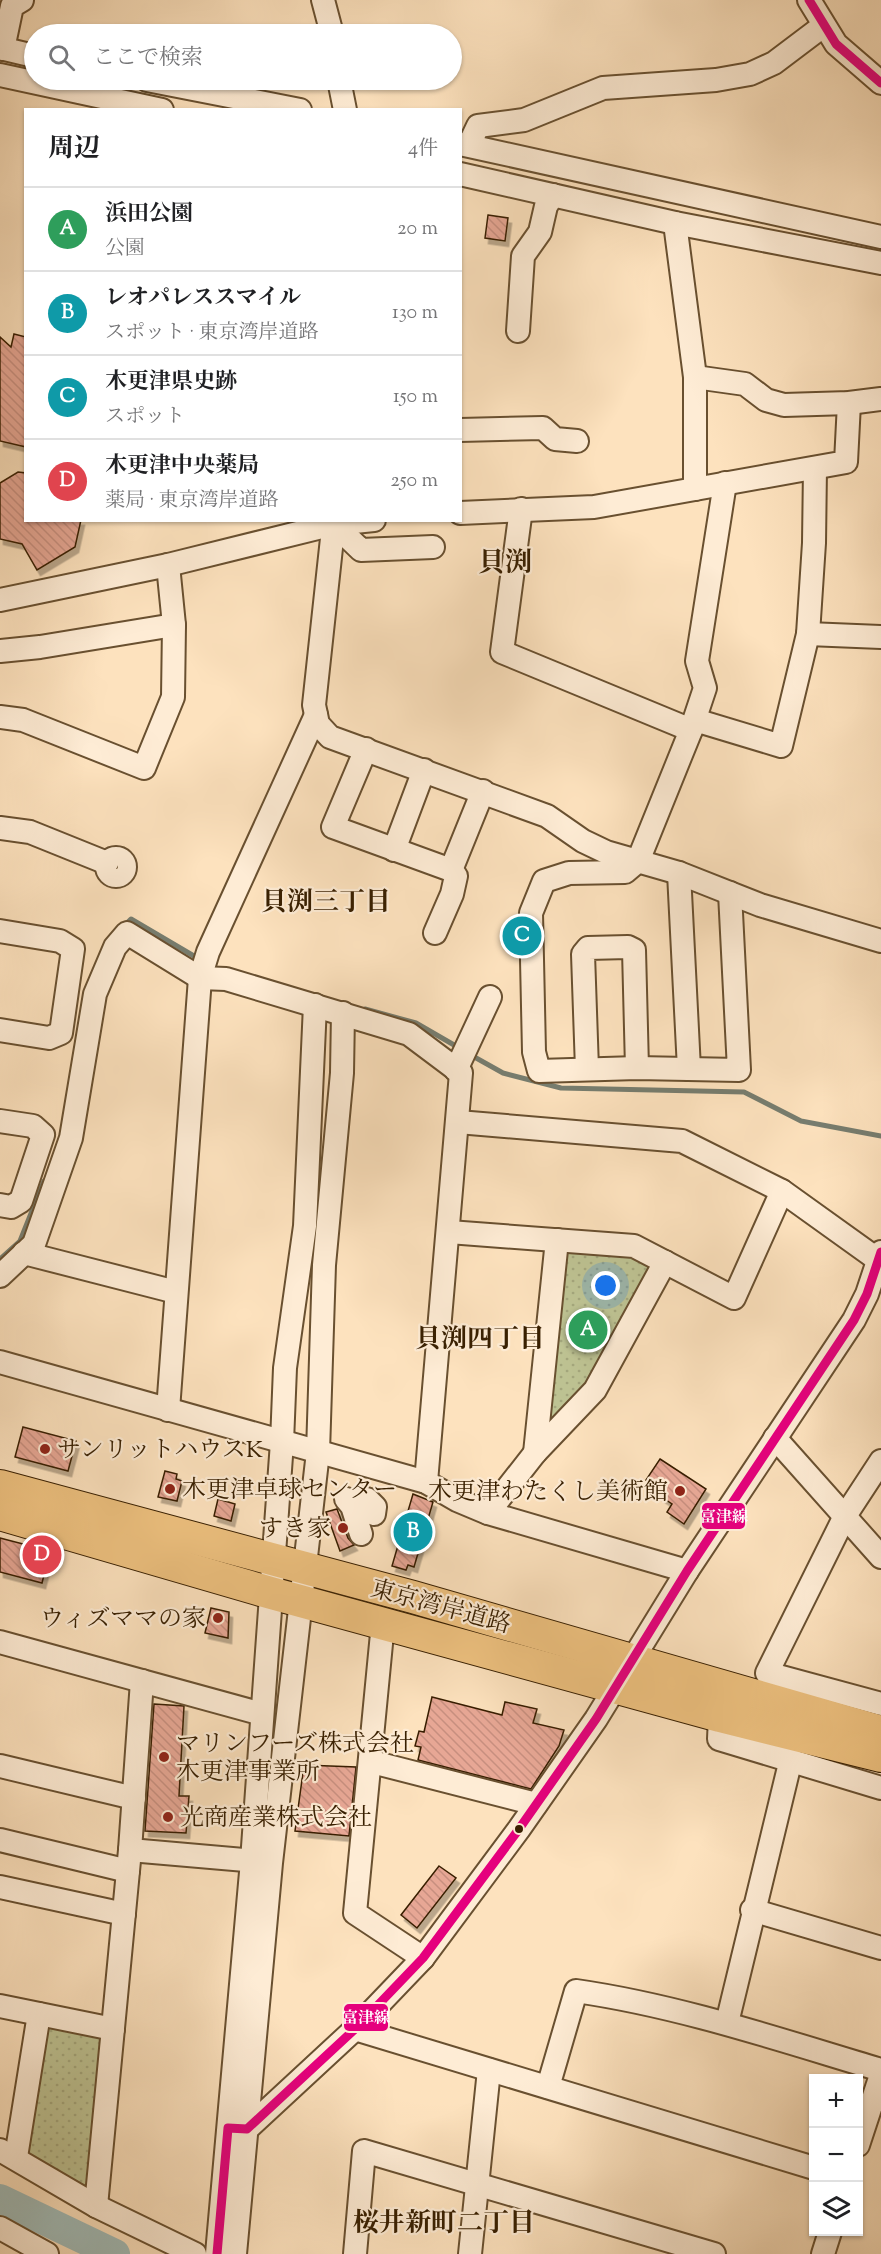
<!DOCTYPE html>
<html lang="ja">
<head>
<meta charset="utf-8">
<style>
	body { margin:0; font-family:"Sorts Mill Goudy","Noto Serif JP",serif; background:#f6f6f6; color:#202124 }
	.controls { position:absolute; right:18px; bottom:18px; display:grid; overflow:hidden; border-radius:0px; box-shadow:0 2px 4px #0004 }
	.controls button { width:54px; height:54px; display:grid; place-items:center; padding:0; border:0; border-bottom:2px solid #e0e0e0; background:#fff; color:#202124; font:30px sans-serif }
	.you { position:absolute; left:606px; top:1286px; width:21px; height:21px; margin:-15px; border:4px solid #fff; border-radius:50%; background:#1a73e8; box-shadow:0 0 0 9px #1a73e833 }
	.badge { display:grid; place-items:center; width:39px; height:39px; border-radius:50%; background:#8f2418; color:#fff; font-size:20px; font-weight:700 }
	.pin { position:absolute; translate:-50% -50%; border:3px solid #fff; box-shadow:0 2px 6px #0006 }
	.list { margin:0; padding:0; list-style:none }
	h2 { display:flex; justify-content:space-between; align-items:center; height:78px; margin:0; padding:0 24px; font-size:26px }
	h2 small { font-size:20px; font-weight:400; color:#757577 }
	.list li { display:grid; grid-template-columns:39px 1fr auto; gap:18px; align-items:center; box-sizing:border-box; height:84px; padding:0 24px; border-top:2px solid #e0e0e0 }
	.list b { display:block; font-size:22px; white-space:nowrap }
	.list p { margin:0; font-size:20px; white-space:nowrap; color:#757577 }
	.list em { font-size:20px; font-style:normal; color:#757577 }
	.icon { flex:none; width:33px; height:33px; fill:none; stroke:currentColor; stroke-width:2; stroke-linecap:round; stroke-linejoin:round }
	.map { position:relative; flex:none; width:881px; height:2254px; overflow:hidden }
	.search { position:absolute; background:#fff; box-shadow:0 2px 4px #0004; left:24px; top:24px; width:438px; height:66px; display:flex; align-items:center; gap:15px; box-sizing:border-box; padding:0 21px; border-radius:33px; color:#757577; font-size:22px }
	.panel { position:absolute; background:#fff; box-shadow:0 2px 4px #0004; left:24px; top:108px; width:438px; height:414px; border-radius:0px }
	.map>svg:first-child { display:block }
</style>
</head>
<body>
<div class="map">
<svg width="881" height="2254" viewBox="0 0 881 2254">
	<defs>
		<pattern id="grass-dots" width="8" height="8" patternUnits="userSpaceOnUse" patternTransform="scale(1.5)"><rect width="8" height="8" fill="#bec393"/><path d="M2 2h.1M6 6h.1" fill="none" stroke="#a4a77d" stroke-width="1.8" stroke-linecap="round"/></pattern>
		<pattern id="building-back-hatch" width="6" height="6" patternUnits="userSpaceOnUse" patternTransform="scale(1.5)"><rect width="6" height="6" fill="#e7a795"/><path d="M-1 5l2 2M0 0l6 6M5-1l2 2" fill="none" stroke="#c78f7f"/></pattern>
		<filter id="shadow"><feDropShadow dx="3.5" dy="5.5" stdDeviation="0" flood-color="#0004"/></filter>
	</defs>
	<rect width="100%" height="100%" fill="#fde2be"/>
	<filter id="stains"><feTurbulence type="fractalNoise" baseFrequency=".00333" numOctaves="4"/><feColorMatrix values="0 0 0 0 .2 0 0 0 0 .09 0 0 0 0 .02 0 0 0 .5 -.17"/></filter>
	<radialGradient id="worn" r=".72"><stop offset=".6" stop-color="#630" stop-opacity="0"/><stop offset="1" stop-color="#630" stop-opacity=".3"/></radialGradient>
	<g fill="url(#grass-dots)" stroke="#7b714a" stroke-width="1.5">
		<polygon points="568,1249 632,1252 652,1263 587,1389 547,1427 563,1255"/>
		<polygon points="48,2022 104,2034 91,2181 85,2186 27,2154"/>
	</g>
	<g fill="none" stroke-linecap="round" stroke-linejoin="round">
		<g stroke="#777d6f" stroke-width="5">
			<polyline points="125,925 131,919 199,959"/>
			<polyline points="365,1009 416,1023 461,1049"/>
			<polyline points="469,1054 503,1073 561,1088 744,1092 801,1121 881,1136"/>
			<polyline points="0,1259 20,1241 44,1181"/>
		</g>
		<polyline stroke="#a1bcb9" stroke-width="30" points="0,2199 115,2254"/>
	</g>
	<g fill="url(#building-back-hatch)" stroke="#381f00" stroke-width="1.5" filter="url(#shadow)">
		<polygon points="488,215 508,218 505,241 485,238"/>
		<polygon points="14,334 26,337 26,447 0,441 0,337 11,347"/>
		<polygon points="18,472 26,473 26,520 81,520 75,547 37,570 22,544 0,539 0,483"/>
		<polygon points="23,1427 76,1441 68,1471 15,1457"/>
		<polygon points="660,1459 706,1489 684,1524 667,1512 672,1504 654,1492 657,1487 646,1480"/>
		<polygon points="165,1471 177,1474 176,1479 182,1481 177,1501 158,1497"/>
		<polygon points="413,1494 433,1502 414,1567 408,1565 406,1570 392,1566"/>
		<polygon points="218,1499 235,1504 231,1521 214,1516"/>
		<polygon points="337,1509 348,1538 354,1545 340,1551 326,1512"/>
		<polygon points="0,1538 50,1551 42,1583 0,1572"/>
		<polygon points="211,1608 229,1612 228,1638 205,1633"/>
		<polygon points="432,1697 502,1715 505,1702 537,1709 533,1723 564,1730 559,1746 531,1789 418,1760 421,1747 415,1746 419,1731 424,1732"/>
		<polygon points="154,1704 184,1706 179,1796 189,1796 186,1833 145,1831"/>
		<polygon points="304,1765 356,1767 349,1836 295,1831"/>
		<polygon points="439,1866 456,1878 417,1928 401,1915"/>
	</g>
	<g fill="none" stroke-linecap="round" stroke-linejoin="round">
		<defs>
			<g id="minor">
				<polyline points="323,0 332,34"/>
				<polyline points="809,0 836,44 881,83"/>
				<polyline points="0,48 34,56"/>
				<polyline points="3,49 12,6 22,0"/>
				<polyline points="0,75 162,110"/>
				<polyline points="147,80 300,110"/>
				<polyline points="339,80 345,110"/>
				<polyline points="460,144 881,237"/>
				<polyline points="469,145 478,126 524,120 603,88 716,80 750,74 774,63 823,26"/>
				<polyline points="460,174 675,223 881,263"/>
				<polyline points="675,223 695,377 695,489"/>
				<polyline points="518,331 523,256 540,232 546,206 553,195"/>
				<polyline points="695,377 745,384 766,400 784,405 849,403 881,399"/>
				<polyline points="460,430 543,428 555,439 577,441"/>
				<polyline points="725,483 697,661 705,688 691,730 638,861 625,872 569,873 544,881 531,913 534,1052 539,1071 637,1068 739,1070 730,893"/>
				<polyline points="521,509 502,652 691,730"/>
				<polyline points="460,513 594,507 846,462 849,403"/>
				<polyline points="334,520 314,705 318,724 330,737 547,816 583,841 606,852 679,873 760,905 881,941"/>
				<polyline points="334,524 361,550 433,547"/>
				<polyline points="0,600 168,565 334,524 374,520"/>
				<polyline points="808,634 881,637"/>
				<polyline points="0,651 40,647 174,625"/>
				<polyline points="0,717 23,720 144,768 173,697 174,625 168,565"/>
				<polyline points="695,720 781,746 808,634 814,543 815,468"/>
				<polyline points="366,749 333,827 451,870 456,876 452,894 435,933"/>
				<polyline points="0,828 30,832 107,863"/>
				<polyline points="394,850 424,770"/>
				<circle cx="116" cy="867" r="9"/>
				<polyline points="451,870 483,791"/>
				<polyline points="679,873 689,1069"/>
				<polyline points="0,931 60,941 73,949 61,1033 49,1038 0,1030"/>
				<polyline points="587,1069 583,954 588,948 628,947 634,950 637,1068"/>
				<polyline points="456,1070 490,997"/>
				<polyline points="0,1121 33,1126 43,1135 21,1201 11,1207 0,1205"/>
				<polyline points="458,1122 682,1141 782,1191 881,1262"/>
				<polyline points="449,1232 634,1246 734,1298 782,1191"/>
				<polyline points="24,1253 176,1292"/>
				<polyline points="0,1276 34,1244 71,1138 95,994 115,947 127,933 200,978 226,979 409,1034 461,1073 426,1482"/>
				<polyline points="0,1362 426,1482 457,1500 488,1513 687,1571"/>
				<polyline points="168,1410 200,978 208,952 316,715"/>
				<polyline points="775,1438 881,1557"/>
				<polyline points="535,1453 557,1240"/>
				<polyline points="881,1461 845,1516 767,1673 881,1704"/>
				<polyline points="346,1499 352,1506 361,1534"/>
				<polyline points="352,1506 361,1498 367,1499 375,1507 374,1514"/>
				<polyline points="488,1513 535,1453 595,1390 665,1262"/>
				<polyline points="383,1623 355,1913 423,1958"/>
				<polyline points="0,1642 262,1714"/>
				<polyline points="720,1716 719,1739 881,1788"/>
				<polyline points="372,1762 536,1804"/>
				<polyline points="0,1766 134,1798"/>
				<polyline points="0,1840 128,1871"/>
				<polyline points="130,1850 267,1862"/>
				<polyline points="0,1887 124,1914"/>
				<polyline points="752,1910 881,1948"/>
				<polyline points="0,2006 113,2029"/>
				<polyline points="727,2023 791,1759"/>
				<polyline points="355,2029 814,2168"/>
				<path d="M548,2087l28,-96c104,15 204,49 305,79"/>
				<polyline points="239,2129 247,2129 355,2029 423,1958 519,1829 596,1719 687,1571 854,1320 867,1294 881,1252"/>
				<polyline points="858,2145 881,2075"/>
				<polyline points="0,2150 96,2206 195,2254"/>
				<polyline points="16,2157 39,2014"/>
				<polyline points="96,2206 130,1850 142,1681"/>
				<polyline points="0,2228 47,2254"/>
				<polyline points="217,2254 252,1861 282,1442 285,1368 305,1226 315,1005"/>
				<polyline points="235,2254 271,1863 318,1452 324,1265 342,1073 343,1013"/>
				<polyline points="355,2254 364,2151 714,2254"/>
				<polyline points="470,2254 489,2070"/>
				<polyline points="823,2254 830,2232"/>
			</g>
			<g id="highway">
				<polyline points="0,1486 413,1597 881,1732"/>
				<polyline points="0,1514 271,1593 720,1716 881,1756"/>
			</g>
		</defs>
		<use href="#minor" stroke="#695030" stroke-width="26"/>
		<use href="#highway" stroke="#381f00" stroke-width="34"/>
		<use href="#minor" stroke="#feecd5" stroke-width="22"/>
		<use href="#highway" stroke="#eec17f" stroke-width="32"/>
		<defs>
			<g id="bus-1">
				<polyline points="809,0 836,44 881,83"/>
				<polyline points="217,2254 228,2128 247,2129 355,2029 423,1958 519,1829 596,1719 687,1571 854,1320 867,1294 881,1252"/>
			</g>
		</defs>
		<use href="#bus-1" stroke="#feecd5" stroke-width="14"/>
		<use href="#bus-1" stroke="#e5007d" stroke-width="9"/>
	</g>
	<g fill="#8f2418" stroke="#feecd5" stroke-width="2">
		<circle cx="45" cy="1449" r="6"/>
		<circle cx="170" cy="1489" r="6"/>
		<circle cx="680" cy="1491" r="6"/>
		<circle cx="343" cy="1528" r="6"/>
		<circle cx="218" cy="1618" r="6"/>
		<circle cx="164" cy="1757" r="6"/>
		<circle cx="168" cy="1817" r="6"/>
	</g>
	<circle fill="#381f00" stroke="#feecd5" stroke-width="2" cx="519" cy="1829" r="5"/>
	<g text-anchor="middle" stroke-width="4.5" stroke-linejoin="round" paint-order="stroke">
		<g font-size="24" fill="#381f00" stroke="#feecd5" text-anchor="start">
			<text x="57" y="1457">サンリットハウスK</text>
			<text x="182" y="1497">木更津卓球センター</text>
			<text x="668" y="1499" text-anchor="end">木更津わたくし美術館</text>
			<text x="331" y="1536" text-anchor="end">すき家</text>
			<text x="206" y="1626" text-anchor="end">ウィズママの家</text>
			<text x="176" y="1751">マリンフーズ株式会社<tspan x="176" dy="28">木更津事業所</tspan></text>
			<text x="180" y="1825">光商産業株式会社</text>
		</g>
		<g font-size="24" fill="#381f00" stroke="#feecd5">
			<text transform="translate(441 1606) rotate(15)" y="8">東京湾岸道路</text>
		</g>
		<g font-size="26" font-weight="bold" fill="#381f00" stroke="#feecd5">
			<text x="326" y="910">貝渕三丁目</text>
			<text x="480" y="1347">貝渕四丁目</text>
			<text x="444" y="2231">桜井新町二丁目</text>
		</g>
		<g font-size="27" font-weight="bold" fill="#381f00" stroke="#feecd5">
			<text x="505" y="571">貝渕</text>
		</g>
	</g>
	<g stroke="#feecd5" stroke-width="2">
		<rect x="701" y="1502" width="45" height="28" rx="6" fill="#e5007d"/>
		<rect x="343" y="2003" width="46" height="29" rx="6" fill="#e5007d"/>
	</g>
	<g font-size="16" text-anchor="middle" font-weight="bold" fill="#fff">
		<text x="724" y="1522">富津線</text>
		<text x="366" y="2023">富津線</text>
	</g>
	<rect width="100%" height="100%" filter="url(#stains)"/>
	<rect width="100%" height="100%" fill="url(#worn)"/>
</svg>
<div class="controls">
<button>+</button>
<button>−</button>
<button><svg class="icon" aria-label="layers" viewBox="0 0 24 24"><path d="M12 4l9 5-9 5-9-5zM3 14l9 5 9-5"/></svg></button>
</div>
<div class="you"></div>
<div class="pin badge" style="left:588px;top:1330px;background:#2e9e5b">A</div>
<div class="pin badge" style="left:413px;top:1532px;background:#0f9aa8">B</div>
<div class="pin badge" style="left:522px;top:936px;background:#0f9aa8">C</div>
<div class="pin badge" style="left:42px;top:1555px;background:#e0444e">D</div>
<div class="search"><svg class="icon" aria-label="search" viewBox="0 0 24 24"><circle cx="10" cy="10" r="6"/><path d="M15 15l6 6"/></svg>ここで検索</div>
<section class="panel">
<h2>周辺<small>4件</small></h2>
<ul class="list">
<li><span class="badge" style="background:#2e9e5b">A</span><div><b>浜田公園</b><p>公園</p></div><em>20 m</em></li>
<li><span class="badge" style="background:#0f9aa8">B</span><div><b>レオパレススマイル</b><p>スポット · 東京湾岸道路</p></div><em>130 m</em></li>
<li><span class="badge" style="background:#0f9aa8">C</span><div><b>木更津県史跡</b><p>スポット</p></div><em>150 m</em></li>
<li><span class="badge" style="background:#e0444e">D</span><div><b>木更津中央薬局</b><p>薬局 · 東京湾岸道路</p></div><em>250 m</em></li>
</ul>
</section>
</div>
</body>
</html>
